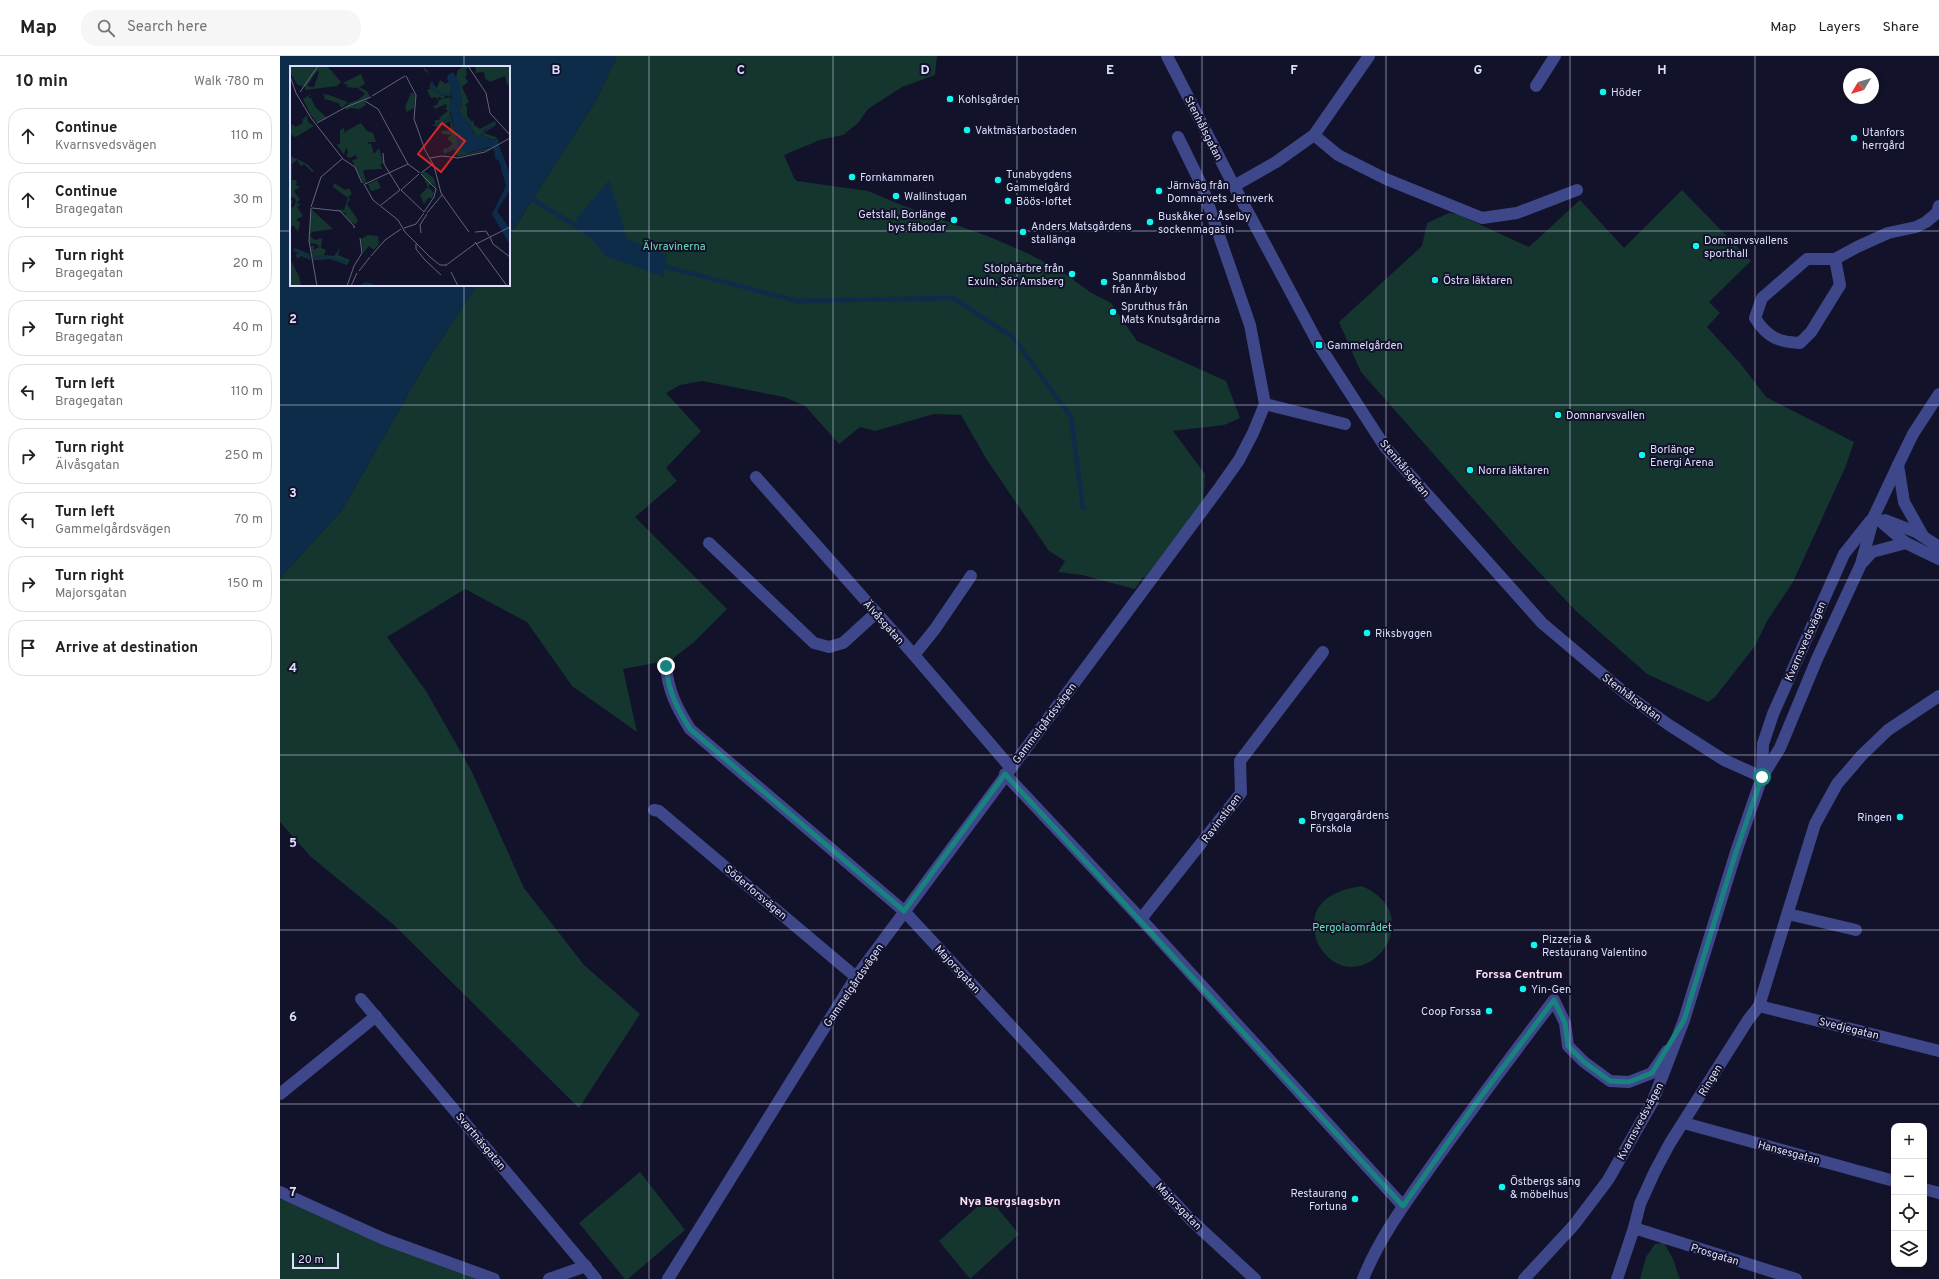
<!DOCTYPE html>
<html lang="en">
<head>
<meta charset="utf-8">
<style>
	body { margin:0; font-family:Overpass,sans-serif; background:#f6f6f6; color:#202124 }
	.controls { position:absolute; right:12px; bottom:12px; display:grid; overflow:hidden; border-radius:8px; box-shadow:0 2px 6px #0003 }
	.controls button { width:36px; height:36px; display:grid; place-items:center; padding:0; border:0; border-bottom:1px solid #e0e0e0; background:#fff; color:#202124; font:20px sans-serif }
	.compass { position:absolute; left:1563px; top:12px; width:36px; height:36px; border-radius:50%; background:#fff; box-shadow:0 2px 6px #0003; rotate:232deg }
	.scale { position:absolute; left:12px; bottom:10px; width:47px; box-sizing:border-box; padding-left:4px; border:2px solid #dddefe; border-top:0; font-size:11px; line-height:14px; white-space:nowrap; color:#dddefe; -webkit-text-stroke:3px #13122b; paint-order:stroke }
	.stop { position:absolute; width:12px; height:12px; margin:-9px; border:3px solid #18827f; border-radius:50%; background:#fff }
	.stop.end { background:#18827f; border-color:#fff; box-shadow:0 1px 4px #0008 }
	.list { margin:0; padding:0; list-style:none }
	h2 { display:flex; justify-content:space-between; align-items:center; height:52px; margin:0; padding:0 16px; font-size:17px }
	h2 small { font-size:13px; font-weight:400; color:#757577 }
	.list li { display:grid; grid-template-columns:26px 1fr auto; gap:12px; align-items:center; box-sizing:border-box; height:56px; margin:0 8px 8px; padding:0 8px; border:1px solid #e0e0e0; border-radius:16px }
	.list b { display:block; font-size:15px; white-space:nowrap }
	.list p { margin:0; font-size:13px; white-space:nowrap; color:#757577 }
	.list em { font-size:13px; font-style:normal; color:#757577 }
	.icon { flex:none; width:22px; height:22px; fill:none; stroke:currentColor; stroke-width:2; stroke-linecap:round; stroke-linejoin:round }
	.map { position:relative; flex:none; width:1659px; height:1223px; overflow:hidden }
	header { display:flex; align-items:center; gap:24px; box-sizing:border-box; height:56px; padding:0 20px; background:#fff; border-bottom:1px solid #e0e0e0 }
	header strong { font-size:19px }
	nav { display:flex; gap:22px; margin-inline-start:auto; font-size:14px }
	.search { width:280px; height:36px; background:#f6f6f6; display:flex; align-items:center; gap:10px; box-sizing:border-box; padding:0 14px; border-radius:16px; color:#757577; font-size:15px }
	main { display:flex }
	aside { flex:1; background:#fff }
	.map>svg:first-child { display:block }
</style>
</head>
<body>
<header>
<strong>Map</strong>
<div class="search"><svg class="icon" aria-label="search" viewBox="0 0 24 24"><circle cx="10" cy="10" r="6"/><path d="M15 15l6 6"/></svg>Search here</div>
<nav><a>Map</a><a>Layers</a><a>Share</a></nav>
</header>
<main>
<aside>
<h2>10 min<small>Walk · 780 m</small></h2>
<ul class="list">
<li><svg class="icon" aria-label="ahead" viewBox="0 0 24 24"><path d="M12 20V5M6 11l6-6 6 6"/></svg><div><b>Continue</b><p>Kvarnsvedsvägen</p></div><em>110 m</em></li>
<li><svg class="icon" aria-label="ahead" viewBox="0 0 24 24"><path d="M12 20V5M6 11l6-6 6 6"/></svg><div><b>Continue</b><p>Bragegatan</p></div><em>30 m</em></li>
<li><svg class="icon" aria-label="right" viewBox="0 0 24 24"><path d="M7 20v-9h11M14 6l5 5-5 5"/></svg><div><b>Turn right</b><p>Bragegatan</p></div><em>20 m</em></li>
<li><svg class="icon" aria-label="right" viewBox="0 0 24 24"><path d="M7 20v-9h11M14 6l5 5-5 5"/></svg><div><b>Turn right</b><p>Bragegatan</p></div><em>40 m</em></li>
<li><svg class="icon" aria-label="left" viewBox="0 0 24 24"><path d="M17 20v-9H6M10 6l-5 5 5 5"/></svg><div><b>Turn left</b><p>Bragegatan</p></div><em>110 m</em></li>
<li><svg class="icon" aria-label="right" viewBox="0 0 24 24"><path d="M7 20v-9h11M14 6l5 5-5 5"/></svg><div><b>Turn right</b><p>Älvåsgatan</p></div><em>250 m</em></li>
<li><svg class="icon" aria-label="left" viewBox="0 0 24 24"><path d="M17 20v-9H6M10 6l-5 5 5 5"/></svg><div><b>Turn left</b><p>Gammelgårdsvägen</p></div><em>70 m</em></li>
<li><svg class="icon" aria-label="right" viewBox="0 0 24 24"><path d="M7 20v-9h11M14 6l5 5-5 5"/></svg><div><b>Turn right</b><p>Majorsgatan</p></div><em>150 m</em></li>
<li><svg class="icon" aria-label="arrive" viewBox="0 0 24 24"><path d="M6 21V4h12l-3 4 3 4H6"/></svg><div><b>Arrive at destination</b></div></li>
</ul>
</aside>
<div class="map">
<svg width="1659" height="1223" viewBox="0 0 1659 1223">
	<rect width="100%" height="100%" fill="#13122b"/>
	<g fill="#15352f">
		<polygon points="337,0 657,0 655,19 622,31 588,53 578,67 563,79 540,84 504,99 514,122 517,125 588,135 624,150 710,181 749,198 784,217 810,236 831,247 857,285 946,325 960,362 944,369 893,375 925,418 923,449 867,521 862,522 855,533 802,519 778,516 785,505 769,495 707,404 681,359 654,358 595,375 580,371 559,388 525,350 504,341 422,325 400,329 386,337 421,375 386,412 397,425 355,461 447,553 414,586 391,604 343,613 357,676 292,630 247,566 185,533 107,581 146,635 191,714 244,832 304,909 360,958 299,1052 114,869 30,800 0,766 0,522 62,454 144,310 197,229 229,229 229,180 315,46"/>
		<polygon points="1402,134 1471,205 1429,246 1440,257 1427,271 1460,307 1486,341 1574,386 1565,412 1513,526 1487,565 1475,590 1435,641 1428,646 1367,618 1296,555 1241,497 1081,316 1059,266 1142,190 1147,167 1169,157 1177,158 1249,191 1300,144 1344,192"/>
		<path d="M1082,830c74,33 -7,123 -44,58 -3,-6 -4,-14 -4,-21 1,-25 26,-34 48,-37z"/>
		<polygon points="360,1116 405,1174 348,1223 345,1223 299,1167"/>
		<polygon points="708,1141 739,1178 690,1223 659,1185"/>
		<polygon points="0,1143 135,1196 211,1223 0,1223"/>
		<polygon points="1384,1187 1393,1203 1400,1223 1360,1223 1366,1201 1375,1188"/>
	</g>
	<g fill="#0d2c4a">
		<polygon points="0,0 337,0 315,46 229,180 229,11 11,11 11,229 197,229 144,310 62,454 0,522"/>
		<polygon points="329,124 347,183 386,198 384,221 326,200 295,165"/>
	</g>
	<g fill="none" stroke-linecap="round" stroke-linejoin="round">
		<g stroke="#0d2c4a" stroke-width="4.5">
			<polyline points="249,141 310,179"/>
			<polyline points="379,209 517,245 673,242 733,281 791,361 803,452"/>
		</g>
		<g stroke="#3e4789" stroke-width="12">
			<polyline points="887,0 954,130 1039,289 1105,391 1262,567 1346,638 1389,669 1444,704 1482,721"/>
			<polyline points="1256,30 1275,0"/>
			<polyline points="1034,79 1058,99 1106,123 1202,162 1237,157 1297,134"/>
			<polyline points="954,130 996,106 1034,79 1089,0"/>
			<path d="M1555,203l5,26 -29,47 -11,11c-22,-1 -33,-6 -45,-25l7,-20 45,-39h28l22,-12 31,-14 28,-6 10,-5 11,-9 2,-7"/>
			<polyline points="985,348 1065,368"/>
			<polyline points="1618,409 1624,446 1643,480"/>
			<polyline points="476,421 634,599 730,711"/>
			<polyline points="1594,460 1626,487 1659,503"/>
			<polyline points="1605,464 1636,476 1659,491"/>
			<polyline points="429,487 534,587 549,591 563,587 596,557"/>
			<polyline points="1583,506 1592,496 1626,487"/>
			<polyline points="634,599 655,573 691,520"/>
			<path d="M386,610c2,25 11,42 24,63l214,182 287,309 64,59"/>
			<polyline points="725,718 861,863 1123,1150"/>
			<polyline points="1482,720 1483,688 1493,658 1564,498 1591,464"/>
			<polyline points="374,754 379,755 576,921"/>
			<polyline points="1508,858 1576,874"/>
			<polyline points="861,863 961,737 960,705 1043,596"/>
			<polyline points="81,943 316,1223"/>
			<polyline points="1479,950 1659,995"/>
			<polyline points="0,1038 96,960"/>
			<polyline points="1404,1067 1614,1125"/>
			<polyline points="1644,1133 1659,1137"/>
			<polyline points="0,1136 104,1183 214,1223"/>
			<polyline points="1354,1172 1516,1223"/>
			<polyline points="269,1223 306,1210"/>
			<polyline points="388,1223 576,921 940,431 959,404 973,377 985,348 970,269 922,130 898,81"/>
			<path d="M1083,1223c16,-41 44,-78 69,-114 40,-56 80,-110 122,-165l11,23 3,23 16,16 26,19 19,1 23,-9 15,-22"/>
			<polyline points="1244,1223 1294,1169 1328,1124 1372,1047 1404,964 1456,796 1482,721 1500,692 1537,603 1581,508 1594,460 1618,409 1633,378 1659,338"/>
			<polyline points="1337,1223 1354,1172 1360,1148 1375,1115 1390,1087 1468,964 1479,950 1535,768 1557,728 1582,699 1608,674 1659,640"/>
		</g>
	</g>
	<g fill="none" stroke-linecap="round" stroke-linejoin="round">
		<path stroke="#18827f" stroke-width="5" d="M386,610c2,25 11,42 24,63l214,182 101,-137 398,432 70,-99 81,-107 11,23 3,23 16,16 26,19 19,1 23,-9 32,-53 52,-168 26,-75"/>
	</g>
	<path fill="none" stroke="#dddefe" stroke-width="1" stroke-opacity="0.55" d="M184,0v11M369,0v1223M553,0v1223M737,0v1223M922,0v1223M1106,0v1223M1290,0v1223M1475,0v1223M0,175h11M229,175h1430M184,229v994M0,349h1659M0,524h1659M0,699h1659M0,874h1659M0,1048h1659"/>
	<g fill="#0ef9ee" stroke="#13122b" stroke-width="1.5">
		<circle cx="1323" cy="36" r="4"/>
		<circle cx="670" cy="43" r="4"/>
		<circle cx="687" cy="74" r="4"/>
		<circle cx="1574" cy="82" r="4"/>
		<circle cx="572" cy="121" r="4"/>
		<circle cx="718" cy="124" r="4"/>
		<circle cx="879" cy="135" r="4"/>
		<circle cx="616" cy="140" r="4"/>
		<circle cx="728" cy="145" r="4"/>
		<circle cx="674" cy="164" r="4"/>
		<circle cx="870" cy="166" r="4"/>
		<circle cx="743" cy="176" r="4"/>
		<circle cx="1416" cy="190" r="4"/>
		<circle cx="792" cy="218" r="4"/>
		<circle cx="1155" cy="224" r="4"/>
		<circle cx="824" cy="226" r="4"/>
		<circle cx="833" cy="256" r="4"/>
		<rect x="1035" y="285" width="8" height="8" rx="2"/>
		<circle cx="1278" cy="359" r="4"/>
		<circle cx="1362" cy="399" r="4"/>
		<circle cx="1190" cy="414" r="4"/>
		<circle cx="1087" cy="577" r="4"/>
		<circle cx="1620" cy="761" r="4"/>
		<circle cx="1022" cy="765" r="4"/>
		<circle cx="1254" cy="889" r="4"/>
		<circle cx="1243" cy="933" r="4"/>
		<circle cx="1209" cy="955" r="4"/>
		<circle cx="1222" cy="1131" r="4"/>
		<circle cx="1075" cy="1143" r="4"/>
	</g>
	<g text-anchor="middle" stroke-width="4" stroke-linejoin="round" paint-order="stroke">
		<g font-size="11" fill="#dddefe" stroke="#13122b" text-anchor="start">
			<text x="1331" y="40">Höder</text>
			<text x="678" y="47">Kohlsgården</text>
			<text x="695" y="78">Vaktmästarbostaden</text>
			<text x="1582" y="80">Utanfors<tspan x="1582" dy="13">herrgård</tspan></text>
			<text x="726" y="122">Tunabygdens<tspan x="726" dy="13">Gammelgård</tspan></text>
			<text x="580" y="125">Fornkammaren</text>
			<text x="887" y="133">Järnväg från<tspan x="887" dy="13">Domnarvets Jernverk</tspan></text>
			<text x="624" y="144">Wallinstugan</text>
			<text x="736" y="149">Böös-loftet</text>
			<text x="666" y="162" text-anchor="end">Getstall, Borlänge<tspan x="666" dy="13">bys fäbodar</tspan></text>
			<text x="878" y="164">Buskåker o. Åselby<tspan x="878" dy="13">sockenmagasin</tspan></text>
			<text x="751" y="174">Anders Matsgårdens<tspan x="751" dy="13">stallänga</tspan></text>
			<text x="1424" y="188">Domnarvsvallens<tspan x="1424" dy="13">sporthall</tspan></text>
			<text x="784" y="216" text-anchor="end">Stolphärbre från<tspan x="784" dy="13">Exuln, Sör Amsberg</tspan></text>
			<text x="832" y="224">Spannmålsbod<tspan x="832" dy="13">från Årby</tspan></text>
			<text x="1163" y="228">Östra läktaren</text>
			<text x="841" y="254">Spruthus från<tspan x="841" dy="13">Mats Knutsgårdarna</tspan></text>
			<text x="1047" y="293">Gammelgården</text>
			<text x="1286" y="363">Domnarvsvallen</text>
			<text x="1370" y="397">Borlänge<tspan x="1370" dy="13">Energi Arena</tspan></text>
			<text x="1198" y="418">Norra läktaren</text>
			<text x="1095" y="581">Riksbyggen</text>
			<text x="1030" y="763">Bryggargårdens<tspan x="1030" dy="13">Förskola</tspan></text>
			<text x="1612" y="765" text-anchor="end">Ringen</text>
			<text x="1262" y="887">Pizzeria &amp;<tspan x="1262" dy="13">Restaurang Valentino</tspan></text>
			<text x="1251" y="937">Yin-Gen</text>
			<text x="1201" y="959" text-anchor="end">Coop Forssa</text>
			<text x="1230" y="1129">Östbergs säng<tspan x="1230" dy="13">&amp; möbelhus</tspan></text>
			<text x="1067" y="1141" text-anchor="end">Restaurang<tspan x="1067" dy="13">Fortuna</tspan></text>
		</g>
		<g font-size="11" fill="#dddefe" stroke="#13122b">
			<text transform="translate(924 72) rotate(63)" y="4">Stenhålsgatan</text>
			<text transform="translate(1125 412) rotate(50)" y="4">Stenhålsgatan</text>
			<text transform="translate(604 566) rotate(48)" y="4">Älvåsgatan</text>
			<text transform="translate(1525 585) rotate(-66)" y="4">Kvarnsvedsvägen</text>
			<text transform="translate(1352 641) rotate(37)" y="4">Stenhålsgatan</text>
			<text transform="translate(764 667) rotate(-53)" y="4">Gammelgårdsvägen</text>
			<text transform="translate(941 762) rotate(-53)" y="4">Ravinstigen</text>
			<text transform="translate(476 836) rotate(40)" y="4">Söderforsvägen</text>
			<text transform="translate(678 913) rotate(47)" y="4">Majorsgatan</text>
			<text transform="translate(573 929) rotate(-56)" y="4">Gammelgårdsvägen</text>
			<text transform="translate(1569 972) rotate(14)" y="4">Svedjegatan</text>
			<text transform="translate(1430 1024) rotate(-59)" y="4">Ringen</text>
			<text transform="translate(1360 1065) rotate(-62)" y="4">Kvarnsvedsvägen</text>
			<text transform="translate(201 1085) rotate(50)" y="4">Svartnäsgatan</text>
			<text transform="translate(1509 1096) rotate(15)" y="4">Hansesgatan</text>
			<text transform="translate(899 1150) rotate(46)" y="4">Majorsgatan</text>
			<text transform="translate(1435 1198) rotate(17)" y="4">Prosgatan</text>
		</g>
		<g font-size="11" fill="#69deaf" stroke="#13122b">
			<text x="394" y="194">Älvravinerna</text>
			<text x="1072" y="875">Pergolaområdet</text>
		</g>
		<g font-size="12" font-weight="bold" fill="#fedff7" stroke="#13122b">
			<text x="1239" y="922">Forssa Centrum</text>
			<text x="730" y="1149">Nya Bergslagsbyn</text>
		</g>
	</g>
	<g transform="translate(10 10)">
		<rect width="220" height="220" fill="#13122b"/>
		<path d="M0,0h37l14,16 -4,4 -32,4v-3l-7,-2 -8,-12zM27,5l2,1 -5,15 -7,-1zM133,0l6,6 4,12 4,4 3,-8 6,4 3,-3 2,4 -1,29 9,32 10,7 23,-6 -3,3 -32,7 -2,-8 -11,5 -1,-5 5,-1 5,-4 -6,-6 5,-3 -10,-1 -1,-3 10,-1 -1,-9 -12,6 -7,-2 4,-1v-4h5l-1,-2 9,-7 -4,-3h3l-1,-4 -11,5 -2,-3 4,-1 2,-5 11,-3 -2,-2 -6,4 -3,-3 -1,4 -2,-3 -5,1 -4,-8 5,-2 -3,-1 3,-6 -3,-8 -3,-2 -7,4 6,-4zM174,0l4,2 -2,1 1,6 -2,2 3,5 -6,5 7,15 -4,3 2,2v9l5,6 2,-2v5l6,4 15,-8 1,4 -12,8 12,4 3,4 -2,2v-3l-14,-3 -1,-3 12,-10 -10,6 -3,5 1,2 -6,-1 -8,-15 -9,-10 3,-8 -6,-26 2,-7zM185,0h35v18l-3,1 -2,-9 -15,6 -5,-4 -1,-6 -10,1 2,-2zM71,8l4,10 -6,3 8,4 3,6 -5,4 1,4 -7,4 -9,-1 -3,2 -2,-2 4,-5 9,-3 7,-6 -7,-6 -13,-1 4,-1 -6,-3zM121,27h3l1,3 -1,12 -7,4 -2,-5zM21,28l-3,4h3l5,10 11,10 -11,4 -6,-8 -7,-15zM33,28l6,1 19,7 -6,6 -4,-5 -13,-4zM17,49l1,7 6,4 -18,11 -3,-1 -3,-3 2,-9 4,3 7,-4 -1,-3zM71,57l6,8 6,2 3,9h-9l2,2 2,-1 3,11 5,-6 4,14 -3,3 3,4 -20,1 3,12 -2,3 -12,-25 5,-1 -1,-4 -6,3 -4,-2 2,-4 -2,-5 -2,8 -7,-10 3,-2v-13l4,-2 1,6 1,-3zM0,90l17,8 7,7 -2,1 -8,-8 -3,2 -4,-6 -5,4v16h5l-1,5 4,2 -6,4 6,9 -4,3 5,1 -4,3 6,9 -7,4 4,2 -2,10 -4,-6h-3l-1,4v-29l3,-1 -2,6 2,2 3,-6 -1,-4 -5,-1zM134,105l10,7 3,12 -5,-7 -4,4 6,6 -2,5h-4l-4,6 -4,-9 8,-8 -6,-13zM87,114l4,8 -10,3 -3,-7zM44,117l11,7 4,-2 3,6 -4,3 2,2 -3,5 11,16 -2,4 -6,-2 -5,-7 1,-3 -2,2 -8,-5 8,1 4,-12 -15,-11zM21,143l22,20 -21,3 -2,4 5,4 7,-2 -1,10 5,2 -2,5 10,1 6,-8 -2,7 12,5 -3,5 -17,-6 -17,1 -2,-7 3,-1h-4l1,-6h3v4l5,-3 -2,-3 -8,-1zM78,169l10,1 1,8 -5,6 -5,-4 -6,7 -2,-14zM5,182l14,6 2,6 -10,-4 -4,3 -1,-5h3l-6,-4zM0,193l9,17 2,10h-11z" fill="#15352f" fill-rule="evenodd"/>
		<path d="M163,6l6,11 3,19 -3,9 13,14 1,8 8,4 2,-6 9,-7 3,1 -10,6 -2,6 14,3 13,34v16l-13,21 13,18v16l-18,-31 14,-28 -7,-25 -4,-3 -1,-9 -4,-2 -23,6 -6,-4 -5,-14 -7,-29 3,-9 -2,-12 -3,-7 1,-3z" fill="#0d2c4a"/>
		<path fill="none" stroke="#0d2c4a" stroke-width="2" d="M142,16l2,9 3,-1M147,25l5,4 8,-1M146,59l14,-7M155,83l6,1 8,-7M4,184l16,7M23,192l9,-2 24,7M71,220l5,-3 9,3"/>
		<path fill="none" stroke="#64647f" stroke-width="1" d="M178,0l18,27 4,20 20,22M0,10l6,17 15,25 32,41 12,8 7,16M116,10l10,19 -2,24 11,31 9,16 7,27 28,39M10,26l18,-26M82,30l33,-20M75,35l13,8 30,55 12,9M27,57l29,-16 25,-10M93,87l1,11 16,26M140,92l12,-2 16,2 27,-6 25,-14M131,107l12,-9M131,108l15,15 -2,8 -10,15M74,118l9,16 25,20 7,12 25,25 10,8h6M75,118l43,-20M111,124l23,22M111,124l18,-16M91,139l19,-15M21,141l10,-30 21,-18M21,142l-2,33 8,45M22,142l28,3 15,16h-2M137,147l15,-18M114,162l12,-4 8,-11M185,166l11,-1 3,5M131,167l-1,-8 7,-11M200,171l3,7 17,13M185,176l32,44M126,178v5l9,11 16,15M186,178l34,-17M81,190l14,-16 16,-11M155,200l31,-23M69,205l11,-14M161,206l7,14M57,220l7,-20 8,-13 -2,-15M61,220l6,-13"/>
		<path fill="#d62828" fill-opacity="0.15" stroke="#d62828" stroke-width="2" d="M152,57l23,18 -24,31 -23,-18z"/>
		<rect width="220" height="220" fill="none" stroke="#dddefe" stroke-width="2"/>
	</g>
	<g font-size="13" text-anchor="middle" font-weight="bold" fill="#dddefe" stroke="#13122b" stroke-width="4" stroke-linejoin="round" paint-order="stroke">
		<text x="276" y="18">B</text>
		<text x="461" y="18">C</text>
		<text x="645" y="18">D</text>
		<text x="830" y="18">E</text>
		<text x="1014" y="18">F</text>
		<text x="1198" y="18">G</text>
		<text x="1382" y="18">H</text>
		<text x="13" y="267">2</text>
		<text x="13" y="441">3</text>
		<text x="13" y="616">4</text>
		<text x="13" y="791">5</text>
		<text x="13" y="965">6</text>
		<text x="13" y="1140">7</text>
	</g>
</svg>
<div class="controls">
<button>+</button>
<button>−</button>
<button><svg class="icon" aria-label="locate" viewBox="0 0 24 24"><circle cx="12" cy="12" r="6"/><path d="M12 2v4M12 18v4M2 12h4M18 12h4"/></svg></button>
<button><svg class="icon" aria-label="layers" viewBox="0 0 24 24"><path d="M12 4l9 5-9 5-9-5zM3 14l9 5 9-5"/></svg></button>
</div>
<svg class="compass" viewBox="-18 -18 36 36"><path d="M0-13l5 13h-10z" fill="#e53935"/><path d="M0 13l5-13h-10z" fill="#757577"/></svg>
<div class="scale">20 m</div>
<div class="stop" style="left:1482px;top:721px"></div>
<div class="stop end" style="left:386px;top:610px"></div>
</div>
</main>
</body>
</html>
